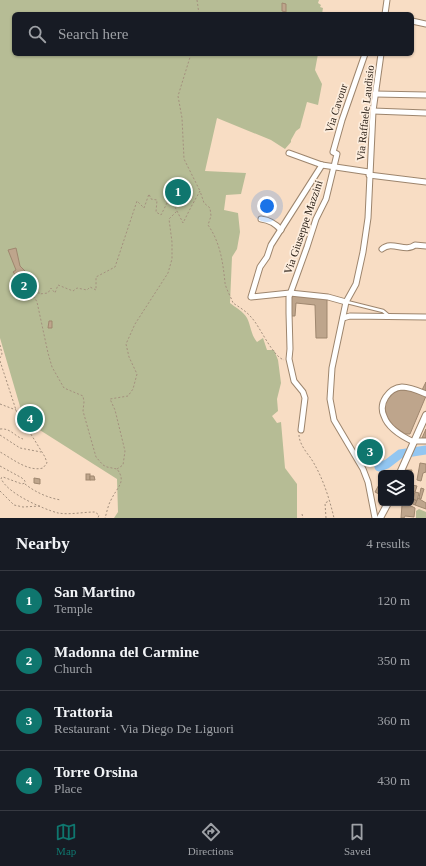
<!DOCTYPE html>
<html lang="en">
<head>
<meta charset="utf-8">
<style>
	body { margin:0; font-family:Georgia,serif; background:#242831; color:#f1f3f6 }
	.controls { position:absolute; right:12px; bottom:12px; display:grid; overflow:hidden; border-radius:6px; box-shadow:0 1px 3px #0004 }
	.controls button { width:36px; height:36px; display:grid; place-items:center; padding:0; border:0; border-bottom:1px solid #363941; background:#171b24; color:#f1f3f6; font:20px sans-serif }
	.you { position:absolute; left:267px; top:206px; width:14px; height:14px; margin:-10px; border:3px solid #fff; border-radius:50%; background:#1a73e8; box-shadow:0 0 0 6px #1a73e833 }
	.badge { display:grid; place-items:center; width:26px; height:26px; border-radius:50%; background:#0f766e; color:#fff; font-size:13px; font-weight:700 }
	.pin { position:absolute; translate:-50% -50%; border:2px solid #fff; box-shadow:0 1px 4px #0006 }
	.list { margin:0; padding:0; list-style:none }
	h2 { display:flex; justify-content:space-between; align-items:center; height:52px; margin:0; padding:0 16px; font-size:17px }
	h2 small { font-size:13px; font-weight:400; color:#9ea1a6 }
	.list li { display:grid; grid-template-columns:26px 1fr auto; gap:12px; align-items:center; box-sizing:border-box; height:60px; padding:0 16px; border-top:1px solid #363941 }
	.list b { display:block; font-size:15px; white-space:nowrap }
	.list p { margin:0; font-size:13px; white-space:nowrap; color:#9ea1a6 }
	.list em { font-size:13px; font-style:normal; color:#9ea1a6 }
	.icon { flex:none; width:22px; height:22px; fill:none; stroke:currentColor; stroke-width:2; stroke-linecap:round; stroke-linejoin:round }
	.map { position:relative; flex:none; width:426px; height:518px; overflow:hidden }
	.search { position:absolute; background:#171b24; box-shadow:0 1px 3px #0004; left:12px; right:12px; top:12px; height:44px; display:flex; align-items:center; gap:10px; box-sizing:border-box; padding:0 14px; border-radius:6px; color:#9ea1a6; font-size:15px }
	.sheet { height:292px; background:#171b24 }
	nav { display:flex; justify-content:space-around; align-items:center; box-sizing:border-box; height:56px; border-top:1px solid #363941; background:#171b24; font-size:11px; color:#9ea1a6 }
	nav a { display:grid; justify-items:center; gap:2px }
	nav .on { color:#0f766e }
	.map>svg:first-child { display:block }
</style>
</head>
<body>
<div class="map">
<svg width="426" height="518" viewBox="0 0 426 518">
	<rect width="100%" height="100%" fill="#f8ddc4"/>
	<g fill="#b6bc95">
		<path d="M0,0h319l-1,3 3,2 -1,2 3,1 -1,6h-308v40h304l-3,16 7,14 -4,21 -11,-3 -7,26 -4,3 -5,9v2l-6,7 -14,-9 -54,-22 -12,53 41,2 -5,21 -15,1 -2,15 14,3 2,19 -3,17 -5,8 -2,46c6,5 13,8 17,15 4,8 4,17 10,24l6,-4 4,12h7l4,10 3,23 -4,16 1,12 -6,5 5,7 4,-1 4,46 12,16v34h-183l4,-6 -1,-33 -93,-59 -24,-82z"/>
		<polygon points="419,509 426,512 426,518 416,518 416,511"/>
	</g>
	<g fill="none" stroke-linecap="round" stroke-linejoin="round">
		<polyline stroke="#92c6f1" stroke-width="9" points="379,467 387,464 400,454 426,450"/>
	</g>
	<g fill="#bea58c" stroke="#9f876f">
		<polygon points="282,3 286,4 286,12 282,11"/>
		<polygon points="16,248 20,266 28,274 19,275 17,277 13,272 16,270 8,250"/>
		<polygon points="19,275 26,275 28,284 25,294 20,288 22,284"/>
		<polygon points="292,295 327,299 327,338 316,338 315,305 296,303 295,316 290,316"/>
		<polygon points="49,321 52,321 52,328 48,328"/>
		<polygon points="426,382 426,391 422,390"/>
		<polygon points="400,390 408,390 426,396 410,434 405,434 391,424 385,414 385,404 388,397 392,393"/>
		<polygon points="426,429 426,438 422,438"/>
		<polygon points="420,463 426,464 426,472 423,473 421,481 417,480"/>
		<polygon points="406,470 412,470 411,473 405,473"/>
		<rect x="86" y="474" width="4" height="6"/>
		<polygon points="90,476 94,476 95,480 90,480"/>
		<polygon points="34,478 40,479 40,484 34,483"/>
		<polygon points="381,481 381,495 375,492"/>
		<polygon points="412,485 417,486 415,492 411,491"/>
		<polygon points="421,488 424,489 421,499 419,498"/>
		<polygon points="415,492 419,493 417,501 413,499"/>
		<polygon points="411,498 417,501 415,505 411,503"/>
		<polygon points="418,498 426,503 426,509 415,505"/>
		<polygon points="399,503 405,503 415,508 414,517 405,516 404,518 401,518 402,505"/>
	</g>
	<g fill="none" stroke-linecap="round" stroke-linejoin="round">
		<defs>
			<polyline id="service" points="347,302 383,311 389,316"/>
			<g id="minor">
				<polyline points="385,14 387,0"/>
				<polyline points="412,21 426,24"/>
				<polyline points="375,94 426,95"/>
				<polyline points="373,111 426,113"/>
				<polyline points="289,153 322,165 369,172"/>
				<polyline points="322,165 271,245 267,257 260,267 251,297 290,293 328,297 346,302"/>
				<polyline points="369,175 426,182"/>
				<path d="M261,219c8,1 15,5 20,11"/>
				<path d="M382,249c10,-9 23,4 33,-4l11,1"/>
				<polyline points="343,318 350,316 426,317"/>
				<polyline points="301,430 305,398 303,392 294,381 289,359 290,349 289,313 289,297 307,247 316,219 326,199 337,154 333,152 342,120 365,54"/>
				<polyline points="414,441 426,441"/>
				<path d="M414,442c-11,-5 -26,-14 -30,-26 -6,-13 5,-28 18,-29 8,0 17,4 24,7"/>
				<polyline points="375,518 368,482 363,469 334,420 330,399 332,368 346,302 356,284 363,252 368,218 373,111 381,54"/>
			</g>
			<g id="tertiary">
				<polyline points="400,473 426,415"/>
				<polyline points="380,518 388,503"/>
			</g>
		</defs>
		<use href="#service" stroke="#9d856d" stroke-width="4.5"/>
		<use href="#minor" stroke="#9d856d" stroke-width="7"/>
		<use href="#tertiary" stroke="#9d856d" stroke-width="8"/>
		<g stroke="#a4907e" stroke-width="1" stroke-dasharray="2 2" stroke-linecap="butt">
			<polyline points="197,0 199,14"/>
			<polyline points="191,54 178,96 182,118 184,159 200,191"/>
			<path d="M28,277l2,12 7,13 11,51 4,14 12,21 19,8 1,6 -1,9 13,46 7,8 4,2 10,2c10,13 0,18 -6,31 -3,5 -4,12 -6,18"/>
			<path d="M31,293l4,-16 3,8 1,9 9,-1 3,-5 4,5 3,-8 15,6 4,-3 10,2 3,-3 6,3v-13l19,-10 22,-66 7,7 5,-14 2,5 6,1 -1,12 5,3 9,-18 13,26 8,-16 9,-16 4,12 6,5 1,8 -3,9c12,17 15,37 17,58 1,6 6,14 8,20 6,4 13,8 18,14 9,9 21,39 33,43"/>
			<polyline points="0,345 2,354 0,358"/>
			<path d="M0,361l16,49 29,47 2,6 -4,5c-15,4 -30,-9 -43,-16"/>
			<polyline points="0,404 16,410"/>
			<path d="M0,429c11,-1 14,7 23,10"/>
			<polyline points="0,435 20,448 41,452"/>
			<path d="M299,435c0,7 6,16 11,22 12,18 19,40 24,61"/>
			<path d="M0,466l22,12 3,3v2l-3,1 -19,-7 -2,1c5,15 42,31 57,35 12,2 25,-1 37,-1l4,3 -1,3"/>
			<polyline points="117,469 123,465 125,451 115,410 110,399 128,396 133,389 137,374 129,357 126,344 135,324 168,273 172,259 172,242 169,219 177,211"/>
			<path d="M25,484c10,8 23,14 36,16"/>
			<polyline points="0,491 14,505 23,507 40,506"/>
			<polyline points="302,514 303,518"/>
			<polyline points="326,518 325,503 329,501"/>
		</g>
		<use href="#service" stroke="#fff" stroke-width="2.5"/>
		<use href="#minor" stroke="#fff" stroke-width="5"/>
		<use href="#tertiary" stroke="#fff" stroke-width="6"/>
	</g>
	<g text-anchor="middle" stroke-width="3.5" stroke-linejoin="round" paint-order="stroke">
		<g font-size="11" fill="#2c2219" stroke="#fdeddd">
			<text transform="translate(336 108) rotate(-72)" y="4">Via Cavour</text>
			<text transform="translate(365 113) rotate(-84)" y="4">Via Raffaele Laudisio</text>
			<text transform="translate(303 227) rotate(-71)" y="4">Via Giuseppe Mazzini</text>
		</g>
	</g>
</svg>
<div class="controls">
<button><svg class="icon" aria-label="layers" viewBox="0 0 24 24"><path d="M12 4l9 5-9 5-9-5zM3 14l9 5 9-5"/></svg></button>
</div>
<div class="you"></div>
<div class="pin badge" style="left:178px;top:192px">1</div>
<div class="pin badge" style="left:24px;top:286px">2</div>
<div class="pin badge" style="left:370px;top:452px">3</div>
<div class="pin badge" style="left:30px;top:419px">4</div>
<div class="search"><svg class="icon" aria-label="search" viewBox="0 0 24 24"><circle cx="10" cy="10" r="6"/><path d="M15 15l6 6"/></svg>Search here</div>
</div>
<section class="sheet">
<h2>Nearby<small>4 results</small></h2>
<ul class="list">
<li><span class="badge">1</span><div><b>San Martino</b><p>Temple</p></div><em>120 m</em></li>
<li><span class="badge">2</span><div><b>Madonna del Carmine</b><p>Church</p></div><em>350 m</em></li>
<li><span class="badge">3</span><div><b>Trattoria</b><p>Restaurant · Via Diego De Liguori</p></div><em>360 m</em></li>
<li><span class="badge">4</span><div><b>Torre Orsina</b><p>Place</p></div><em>430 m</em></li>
</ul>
</section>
<nav>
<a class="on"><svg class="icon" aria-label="map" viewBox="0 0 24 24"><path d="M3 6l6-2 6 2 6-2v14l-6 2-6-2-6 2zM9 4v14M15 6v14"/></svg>Map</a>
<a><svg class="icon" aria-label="directions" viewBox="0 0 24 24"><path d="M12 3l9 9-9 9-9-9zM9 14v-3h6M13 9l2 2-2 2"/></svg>Directions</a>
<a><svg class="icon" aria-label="saved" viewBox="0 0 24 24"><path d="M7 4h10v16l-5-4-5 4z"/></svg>Saved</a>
</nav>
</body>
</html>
